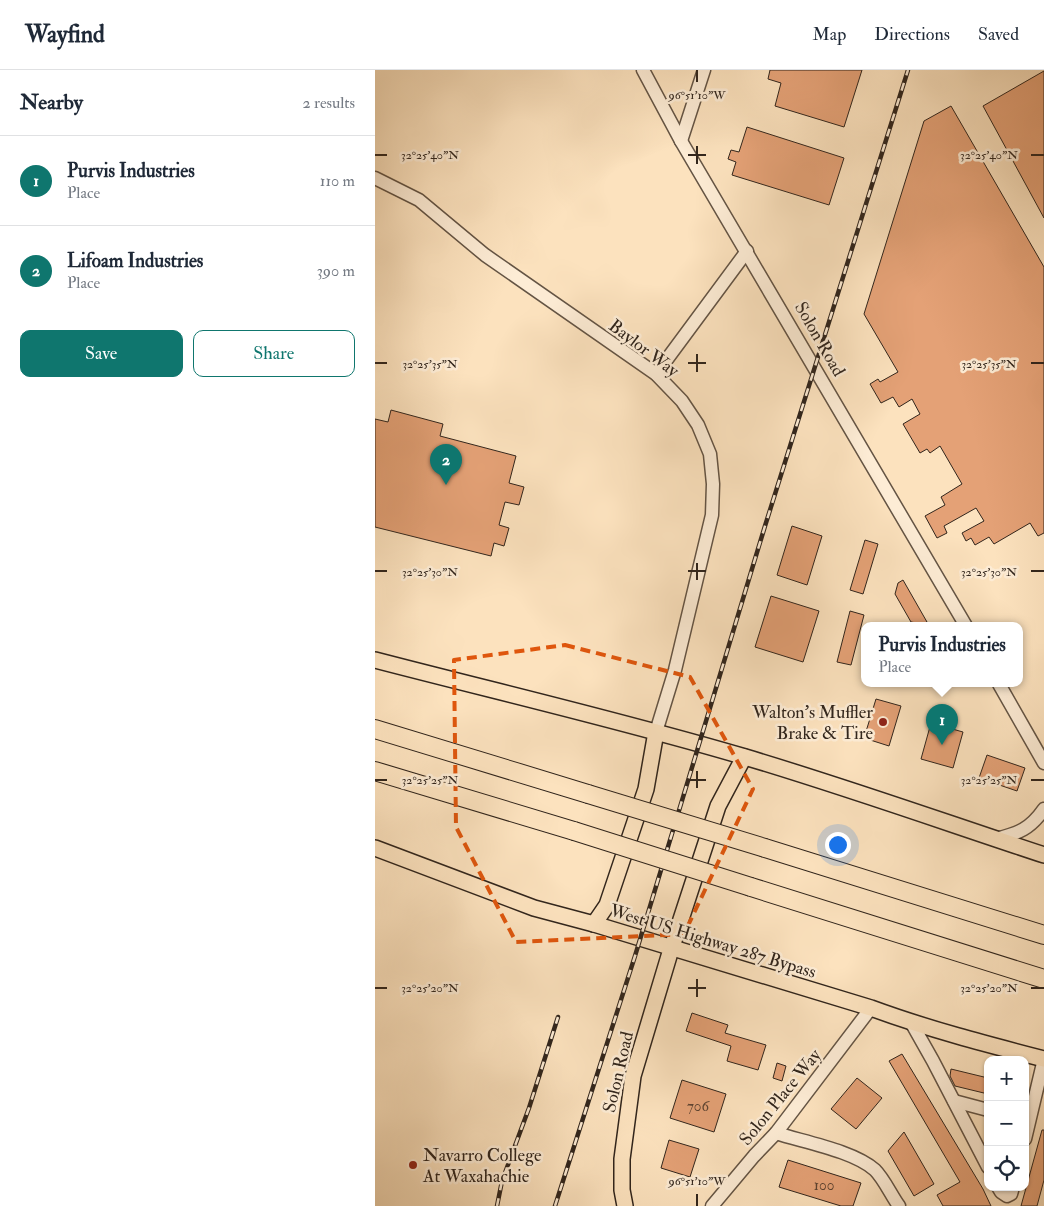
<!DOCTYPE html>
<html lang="en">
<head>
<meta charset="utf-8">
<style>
	body { margin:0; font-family:"IM FELL Double Pica",serif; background:#f2f2f3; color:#1f2937 }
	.controls { position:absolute; right:15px; bottom:15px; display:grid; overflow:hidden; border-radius:10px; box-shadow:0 1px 4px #0004 }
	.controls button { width:45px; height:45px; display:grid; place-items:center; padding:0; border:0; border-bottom:1px solid #e0e1e3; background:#fff; color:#1f2937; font:25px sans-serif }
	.you { position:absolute; left:462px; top:774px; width:18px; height:18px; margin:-12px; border:4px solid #fff; border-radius:50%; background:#1a73e8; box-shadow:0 0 0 8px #1a73e833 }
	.badge { display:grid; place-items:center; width:32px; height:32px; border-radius:50%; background:#0f766e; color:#fff; font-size:16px; font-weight:700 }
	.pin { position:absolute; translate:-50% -41px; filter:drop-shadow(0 1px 2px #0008) }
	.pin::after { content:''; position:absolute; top:26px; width:18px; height:15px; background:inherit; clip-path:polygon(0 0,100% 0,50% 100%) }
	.popup { position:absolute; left:486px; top:552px; width:162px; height:65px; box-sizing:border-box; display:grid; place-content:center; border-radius:10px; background:#fff; filter:drop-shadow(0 1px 4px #0005); font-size:16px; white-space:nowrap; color:#747a83 }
	.popup b { font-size:19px; color:#1f2937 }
	.popup::after { content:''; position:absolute; left:50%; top:100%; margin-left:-10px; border:10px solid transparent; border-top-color:#fff }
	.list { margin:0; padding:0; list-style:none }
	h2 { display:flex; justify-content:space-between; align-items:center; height:65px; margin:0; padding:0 20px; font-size:21px }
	h2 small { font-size:16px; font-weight:400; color:#747a83 }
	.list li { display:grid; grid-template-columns:32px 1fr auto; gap:15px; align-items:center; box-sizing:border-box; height:90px; padding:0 20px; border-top:1px solid #e0e1e3 }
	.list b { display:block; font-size:19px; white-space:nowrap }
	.list p { margin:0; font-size:16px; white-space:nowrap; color:#747a83 }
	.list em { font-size:16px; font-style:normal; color:#747a83 }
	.actions { display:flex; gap:10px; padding:15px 20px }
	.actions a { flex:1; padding:11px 0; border:1px solid #0f766e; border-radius:10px; text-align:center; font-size:18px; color:#0f766e }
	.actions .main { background:#0f766e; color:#fff }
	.icon { flex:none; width:28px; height:28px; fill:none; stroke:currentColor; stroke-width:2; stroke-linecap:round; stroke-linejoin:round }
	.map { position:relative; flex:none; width:669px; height:1136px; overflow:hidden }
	header { display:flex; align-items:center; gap:30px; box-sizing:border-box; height:70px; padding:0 25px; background:#fff; border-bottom:1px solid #e0e1e3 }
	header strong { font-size:24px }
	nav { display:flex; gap:28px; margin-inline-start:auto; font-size:18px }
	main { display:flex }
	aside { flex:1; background:#fff }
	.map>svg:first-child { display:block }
</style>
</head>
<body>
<header>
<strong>Wayfind</strong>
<nav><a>Map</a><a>Directions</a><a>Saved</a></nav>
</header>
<main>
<aside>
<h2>Nearby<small>2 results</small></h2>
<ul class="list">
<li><span class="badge">1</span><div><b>Purvis Industries</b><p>Place</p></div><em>110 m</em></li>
<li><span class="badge">2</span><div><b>Lifoam Industries</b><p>Place</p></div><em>390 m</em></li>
</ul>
<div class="actions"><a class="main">Save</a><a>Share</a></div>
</aside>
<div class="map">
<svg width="669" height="1136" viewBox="0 0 669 1136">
	<rect width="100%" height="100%" fill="#fce2be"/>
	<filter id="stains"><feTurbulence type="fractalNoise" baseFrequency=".004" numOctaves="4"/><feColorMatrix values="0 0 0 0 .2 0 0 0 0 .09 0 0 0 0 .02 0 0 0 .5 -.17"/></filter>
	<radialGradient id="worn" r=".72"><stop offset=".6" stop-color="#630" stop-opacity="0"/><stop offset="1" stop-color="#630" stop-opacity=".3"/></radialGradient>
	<g fill="#e4a176" stroke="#31251c">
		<polygon points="395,0 487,0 469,57 400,36 406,13 393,9"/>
		<polygon points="669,1 669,148 608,36"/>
		<polygon points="576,36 669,197 669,463 663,466 655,453 619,474 614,467 600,475 596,468 591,471 587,463 609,451 601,438 569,456 572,463 562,468 550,446 570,435 566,427 587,414 565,376 555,383 552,379 545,383 528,354 545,344 537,329 524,337 518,327 506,333 495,314 503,309 505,312 523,302 489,244 549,51"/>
		<polygon points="372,57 469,88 454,135 357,105 361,92 353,89 356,80 364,82"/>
		<polygon points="16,340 68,354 65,366 141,386 134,413 149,417 144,435 130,432 124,455 134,458 129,476 119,473 116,486 0,457 0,349 13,352"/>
		<polygon points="417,456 447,466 432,515 402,505"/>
		<polygon points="490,470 503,474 488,524 475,520"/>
		<polygon points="528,510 552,552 547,554 536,552 520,524 523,513"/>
		<polygon points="396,526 444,541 428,592 380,577"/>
		<polygon points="475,541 489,545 476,595 462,592"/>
		<polygon points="501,629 526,636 514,676 489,668"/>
		<polygon points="556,653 588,662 578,698 546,689"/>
		<polygon points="612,685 650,698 642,721 604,708"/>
		<polygon points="317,943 353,955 350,963 391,975 383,1000 352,991 356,976 311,961"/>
		<polygon points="527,984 608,1119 616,1136 568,1136 562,1125 585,1112 514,991"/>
		<polygon points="402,993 411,996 407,1011 398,1008"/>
		<polygon points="576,999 613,1008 613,1024 580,1016 575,1006"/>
		<polygon points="482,1008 507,1028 481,1059 456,1039"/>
		<polygon points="307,1010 351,1024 339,1062 295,1048"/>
		<polygon points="667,1060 669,1060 669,1110 662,1136 646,1136"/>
		<polygon points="529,1062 559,1114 539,1126 513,1081"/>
		<polygon points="294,1070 324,1079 315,1107 286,1098"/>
		<polygon points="413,1090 486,1113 478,1136 466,1136 404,1117"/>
	</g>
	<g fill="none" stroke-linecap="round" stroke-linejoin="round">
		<defs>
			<g id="minor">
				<polyline points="268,0 306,71 591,556"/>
				<polyline points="306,71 329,0"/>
				<polyline points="0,108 44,130 110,185 281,304 307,331 323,355 335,384 338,414 337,445 300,600 281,662"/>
				<polyline points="281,304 372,181"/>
				<polyline points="624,614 669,693"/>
				<path d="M621,769c23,-6 34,-10 48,-30"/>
				<polyline points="536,952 558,991 613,1097"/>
				<polyline points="579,1031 613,1040"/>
				<path d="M401,1063c28,9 78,18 99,37 9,9 16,25 24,36"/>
				<polyline points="650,1069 669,989"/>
				<polyline points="623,1117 626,1122 632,1126 636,1124 638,1117"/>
				<polyline points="337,1136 379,1086 401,1063 496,938"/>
			</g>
			<g id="major">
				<path d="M0,590c123,32 248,61 370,97 101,30 199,65 299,98"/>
				<path d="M0,778l159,60 60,16 277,84c57,21 115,36 173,51"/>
				<polyline points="219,854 232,835 271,719 281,662"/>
				<polyline points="250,1136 247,1120 247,1089 258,1006 294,886 343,736 369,687"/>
			</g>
			<g id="highway">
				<polyline points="0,659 213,724"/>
				<polyline points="0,701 199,761"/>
				<polyline points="390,778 669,865"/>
				<polyline points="376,817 669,909"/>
			</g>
		</defs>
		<use href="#minor" stroke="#645444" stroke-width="15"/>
		<use href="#major" stroke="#31251c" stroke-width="18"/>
		<use href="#highway" stroke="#31251c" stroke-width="20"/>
		<use href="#minor" stroke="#fdecd5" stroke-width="12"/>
		<use href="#major" stroke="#fce2be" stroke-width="15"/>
		<use href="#highway" stroke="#fce2be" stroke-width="18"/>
		<defs>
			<g id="rail">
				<polyline points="122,1136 127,1111 154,1038 183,947"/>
				<polyline points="180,1136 260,886 390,456 533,0"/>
			</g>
		</defs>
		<use href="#rail" stroke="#31251c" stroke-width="4.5"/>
		<use href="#rail" stroke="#fdecd5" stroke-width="2.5" stroke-dasharray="8" stroke-linecap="butt"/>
		<defs>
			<g id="highway-bridge">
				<polyline points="213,724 390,778"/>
				<polyline points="199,761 376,817"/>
			</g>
		</defs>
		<use href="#highway-bridge" stroke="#31251c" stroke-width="20" stroke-linecap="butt"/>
		<use href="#highway-bridge" stroke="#fce2be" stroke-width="18"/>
	</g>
	<path fill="none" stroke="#df560d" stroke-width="4" stroke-dasharray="10 6" stroke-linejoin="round" d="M190,575l125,32 63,112 -69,145 -168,8 -60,-115 -2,-167z"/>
	<path fill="none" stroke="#31251c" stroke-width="2" d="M322,0v12M322,76v18M0,85h12M313,85h18M656,85h13M322,284v18M0,293h12M313,293h18M656,293h13M322,493v17M0,501h12M313,501h18M656,501h13M322,701v17M0,710h12M313,710h18M656,710h13M322,909v18M0,918h12M313,918h18M656,918h13M322,1124v12"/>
	<g fill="#8f2418" stroke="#fdecd5" stroke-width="2">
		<circle cx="508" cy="652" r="5"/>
		<circle cx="38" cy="1095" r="5"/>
	</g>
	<g text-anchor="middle" stroke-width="5" stroke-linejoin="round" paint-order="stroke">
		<g font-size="15" fill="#5e4432">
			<text x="323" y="1041">706</text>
			<text x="449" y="1120">100</text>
		</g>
		<g font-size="18" fill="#31251c" stroke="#fdecd5">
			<text transform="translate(445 269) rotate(60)" y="6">Solon Road</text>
			<text transform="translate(269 278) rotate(37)" y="6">Baylor Way</text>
			<text transform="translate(338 871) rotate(17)" y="6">West US Highway 287 Bypass</text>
			<text transform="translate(243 1002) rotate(-77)" y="6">Solon Road</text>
			<text transform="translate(405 1027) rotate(-51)" y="6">Solon Place Way</text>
		</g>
		<g font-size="18" fill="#31251c" stroke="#fdecd5" text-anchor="end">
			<text x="498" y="648">Walton's Muffler<tspan x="498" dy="21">Brake &amp; Tire</tspan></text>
			<text x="48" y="1091" text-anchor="start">Navarro College<tspan x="48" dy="21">At Waxahachie</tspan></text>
		</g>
	</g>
	<g font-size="12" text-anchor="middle" fill="#31251c" stroke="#fdecd5" stroke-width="5" stroke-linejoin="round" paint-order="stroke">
		<text x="322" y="29">96°51'10"W</text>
		<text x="55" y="89">32°25'40"N</text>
		<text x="614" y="89">32°25'40"N</text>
		<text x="55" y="298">32°25'35"N</text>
		<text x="614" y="298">32°25'35"N</text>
		<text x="55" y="506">32°25'30"N</text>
		<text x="614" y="506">32°25'30"N</text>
		<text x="55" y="714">32°25'25"N</text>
		<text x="614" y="714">32°25'25"N</text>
		<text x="55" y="922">32°25'20"N</text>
		<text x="614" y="922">32°25'20"N</text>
		<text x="322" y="1115">96°51'10"W</text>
	</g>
	<rect width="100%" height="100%" filter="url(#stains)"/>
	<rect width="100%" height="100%" fill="url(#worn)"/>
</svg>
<div class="controls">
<button>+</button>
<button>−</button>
<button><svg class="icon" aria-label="locate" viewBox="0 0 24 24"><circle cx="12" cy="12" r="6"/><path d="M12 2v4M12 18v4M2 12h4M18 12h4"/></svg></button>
</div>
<div class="you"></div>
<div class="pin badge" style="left:567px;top:675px">1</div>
<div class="popup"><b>Purvis Industries</b>Place</div>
<div class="pin badge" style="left:71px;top:415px">2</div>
</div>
</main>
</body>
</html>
